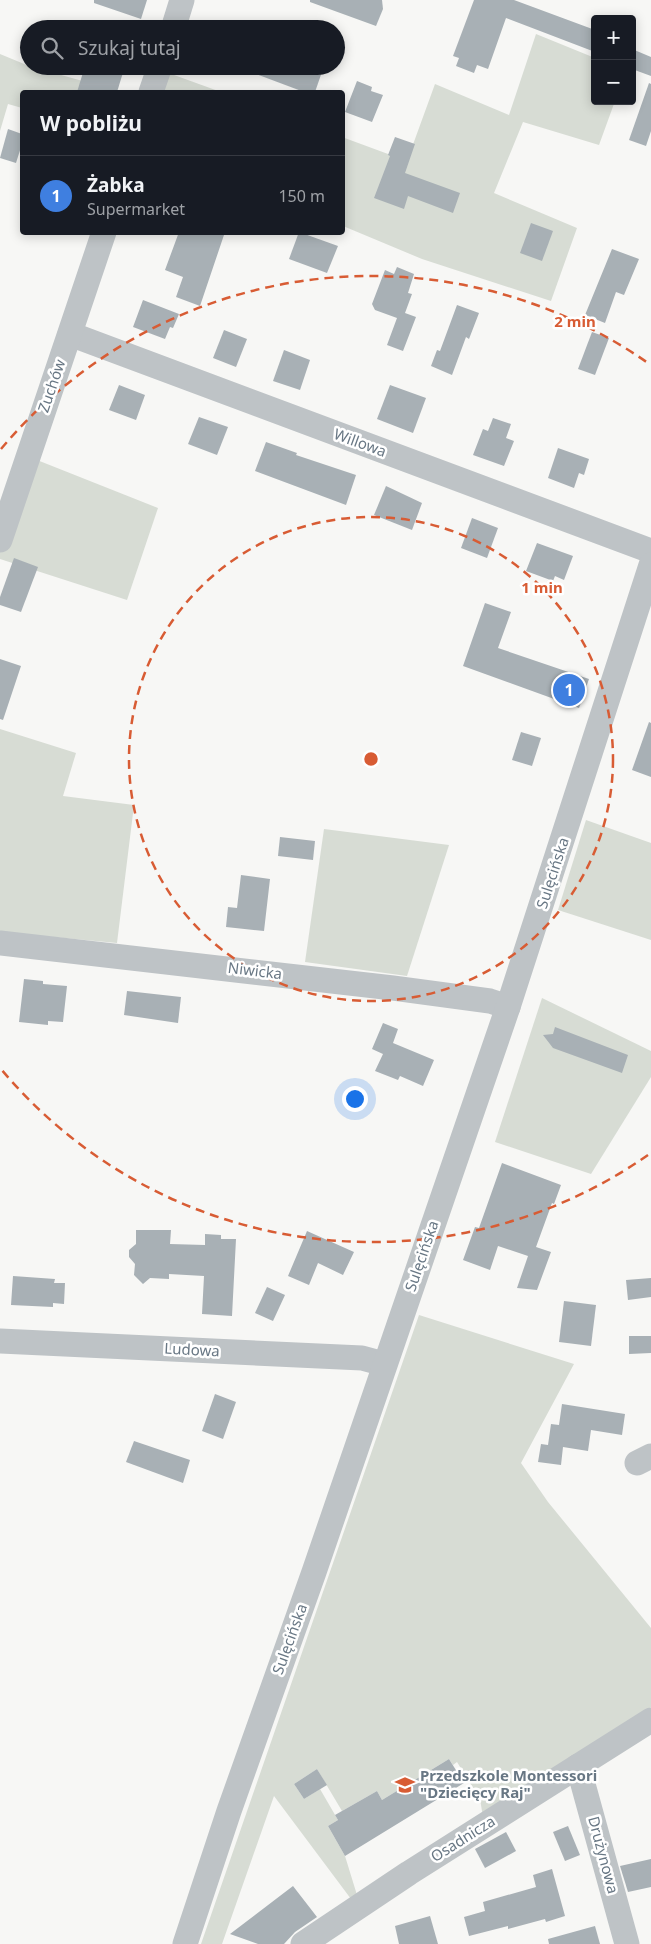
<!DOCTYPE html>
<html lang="pl">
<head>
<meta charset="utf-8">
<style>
	body { margin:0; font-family:"Noto Sans",sans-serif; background:#242831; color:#f1f3f6 }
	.controls { position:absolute; right:15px; top:15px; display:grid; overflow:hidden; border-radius:5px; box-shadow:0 2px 12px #0003 }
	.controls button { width:45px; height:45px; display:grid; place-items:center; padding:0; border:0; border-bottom:1px solid #363941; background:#171b24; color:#f1f3f6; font:25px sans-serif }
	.you { position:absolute; left:354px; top:1098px; width:18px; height:18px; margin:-12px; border:4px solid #fff; border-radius:50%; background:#1a73e8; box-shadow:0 0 0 8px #1a73e833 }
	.badge { display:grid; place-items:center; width:32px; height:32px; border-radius:50%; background:#d85c34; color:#fff; font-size:16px; font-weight:700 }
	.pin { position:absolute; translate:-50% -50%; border:2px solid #fff; box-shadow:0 1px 5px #0006 }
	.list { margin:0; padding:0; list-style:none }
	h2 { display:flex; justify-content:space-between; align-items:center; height:65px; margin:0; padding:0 20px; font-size:21px }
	h2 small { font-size:16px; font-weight:400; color:#9ea1a6 }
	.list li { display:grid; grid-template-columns:32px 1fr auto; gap:15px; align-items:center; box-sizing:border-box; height:80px; padding:0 20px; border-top:1px solid #363941 }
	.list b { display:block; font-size:19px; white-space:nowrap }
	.list p { margin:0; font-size:16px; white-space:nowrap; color:#9ea1a6 }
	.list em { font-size:16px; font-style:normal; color:#9ea1a6 }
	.icon { flex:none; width:28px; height:28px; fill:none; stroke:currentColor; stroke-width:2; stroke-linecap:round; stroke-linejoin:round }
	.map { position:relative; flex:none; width:651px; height:1944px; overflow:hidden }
	.search { position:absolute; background:#171b24; box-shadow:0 2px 12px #0003; left:20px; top:20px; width:325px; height:55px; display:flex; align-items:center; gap:12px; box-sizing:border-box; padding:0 18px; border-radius:28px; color:#9ea1a6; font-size:19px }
	.panel { position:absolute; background:#171b24; box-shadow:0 2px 12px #0003; left:20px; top:90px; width:325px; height:145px; border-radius:5px }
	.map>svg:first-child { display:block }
</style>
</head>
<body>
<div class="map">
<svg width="651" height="1944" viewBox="0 0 651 1944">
	<rect width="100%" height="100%" fill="#f7f7f5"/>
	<g fill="#d7dcd4">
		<polygon points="536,34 595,58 595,101 615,101 599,145 523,122 494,193 577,228 551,301 422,259 343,226 342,137 407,161 435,84 509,115"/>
		<polygon points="0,54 29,66 122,92 22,92 22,108 8,104 0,131"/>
		<polygon points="163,71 221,92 148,92"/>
		<polygon points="37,460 158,508 127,600 0,559 0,544"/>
		<polygon points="0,729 76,753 63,796 134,805 117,943 0,932"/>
		<polygon points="586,820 651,843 651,940 558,910"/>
		<polygon points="324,829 449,845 407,976 305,962"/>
		<polygon points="542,998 651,1051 651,1077 591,1174 495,1142"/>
		<polygon points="419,1315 574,1364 521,1463 548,1502 651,1628 651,1707 590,1750 483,1817 480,1799 457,1762 453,1765 449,1759 382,1800 377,1791 342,1811 317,1769 294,1784 304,1799 320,1789 338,1820 328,1826 345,1856 357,1895 351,1899 274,1796 222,1944 201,1944"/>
	</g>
	<g fill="#a8b0b5">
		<polygon points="94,0 147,0 141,19 94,3"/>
		<polygon points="310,0 382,0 383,9 376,26 310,2"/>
		<polygon points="474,0 514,0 595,30 595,52 506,18 488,69 477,65 474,73 456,66 459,58 453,56"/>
		<polygon points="632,49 651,57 651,76 632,69"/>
		<polygon points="85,66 125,66 117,92 77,92"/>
		<polygon points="241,66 324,66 315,92 304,92 240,68"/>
		<polygon points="357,81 372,87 371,91 383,95 372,122 345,112"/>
		<polygon points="649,83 651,84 651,131 646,146 629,140"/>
		<polygon points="8,129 22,134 22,144 16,163 0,158"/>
		<polygon points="395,137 415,144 405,173 460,193 453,213 408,196 404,209 374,198 390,156 388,155"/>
		<polygon points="531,223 553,231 542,261 520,253"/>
		<polygon points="179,232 225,232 200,306 176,297 183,277 165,270"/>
		<polygon points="299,232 338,246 327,273 289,259"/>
		<polygon points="612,249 639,259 624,295 616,292 605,323 585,315"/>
		<polygon points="397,267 414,274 408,293 412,294 405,313 416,317 403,351 387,345 397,318 375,310 372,304 385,270 394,274"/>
		<polygon points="143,300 179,314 173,328 170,327 165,339 133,327"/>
		<polygon points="457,305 479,313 469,339 466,337 452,375 431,366 437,350 440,351"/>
		<polygon points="224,330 247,339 236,367 213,358"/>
		<polygon points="592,332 609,338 595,375 578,369"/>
		<polygon points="284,350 310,360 300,390 273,381"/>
		<polygon points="119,385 145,395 136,420 109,410"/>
		<polygon points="390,385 426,398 413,433 377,419"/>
		<polygon points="199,417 228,427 217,455 188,444"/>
		<polygon points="493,418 511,424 506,438 514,441 504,466 473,455 483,429 488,431"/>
		<polygon points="266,442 297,453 296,455 356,475 346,505 255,471"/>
		<polygon points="558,448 589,459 584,475 579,473 574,488 548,478"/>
		<polygon points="386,486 422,503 412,530 374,515"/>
		<polygon points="472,518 498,528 487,558 461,548"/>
		<polygon points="537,543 573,556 564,580 555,576 553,581 526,571"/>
		<polygon points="14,558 38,567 21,612 0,605 0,597"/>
		<polygon points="485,603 511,612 498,648 589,679 579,708 463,666"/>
		<polygon points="0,659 21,666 3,720 0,719"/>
		<polygon points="649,722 651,723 651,777 632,770"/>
		<polygon points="521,732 541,738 532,766 512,760"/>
		<polygon points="280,837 315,841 313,860 278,856"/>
		<polygon points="241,875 270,879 264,931 226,927 228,907 237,908"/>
		<polygon points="24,979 43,981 43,984 67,986 63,1022 48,1021 48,1025 19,1022"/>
		<polygon points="127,991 181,997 178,1023 124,1015"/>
		<polygon points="383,1023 398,1029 393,1043 434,1060 423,1086 400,1076 398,1080 375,1071 383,1054 372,1049"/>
		<polygon points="555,1027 628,1055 622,1073 553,1048 543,1035 553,1034"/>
		<polygon points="502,1163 561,1185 554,1204 552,1203 536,1247 551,1252 537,1290 517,1288 528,1256 498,1246 490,1270 463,1260 475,1227 479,1228"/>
		<polygon points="136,1230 171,1230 170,1244 205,1245 205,1234 221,1235 221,1239 236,1239 232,1316 202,1314 204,1276 169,1274 169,1279 150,1278 143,1284 134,1275 135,1264 129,1257 129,1250 136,1244"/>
		<polygon points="307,1231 354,1252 343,1275 318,1263 309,1285 288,1276"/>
		<polygon points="13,1276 55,1279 54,1283 65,1283 64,1304 53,1303 53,1307 11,1305"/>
		<polygon points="651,1278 651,1297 628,1300 626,1280"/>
		<polygon points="267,1287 285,1295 273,1321 255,1313"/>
		<polygon points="564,1301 596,1305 591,1346 559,1342"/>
		<polygon points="629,1336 651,1336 651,1353 629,1354"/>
		<polygon points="215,1394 236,1402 223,1439 202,1431"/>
		<polygon points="562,1404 625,1414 622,1435 591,1430 588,1451 563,1447 561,1465 538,1462 541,1444 548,1445 551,1424 559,1425"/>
		<polygon points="134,1441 190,1460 183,1483 126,1462"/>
		<polygon points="449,1759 464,1783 345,1856 328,1826 338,1820 335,1815 377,1791 382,1800"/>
		<polygon points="317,1769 327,1785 304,1799 294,1784"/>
		<polygon points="568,1826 580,1855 565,1861 553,1832"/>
		<polygon points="506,1832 516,1851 485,1868 475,1849"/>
		<polygon points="651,1859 651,1887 628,1892 620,1866"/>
		<polygon points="552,1869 565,1916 546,1922 545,1919 508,1929 508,1926 469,1936 464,1917 485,1911 483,1902 536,1887 533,1875"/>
		<polygon points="293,1886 317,1917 295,1932 284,1944 258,1944 230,1934"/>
		<polygon points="430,1916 438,1944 399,1944 395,1926"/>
		<polygon points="595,1926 600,1944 549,1944 548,1939"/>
	</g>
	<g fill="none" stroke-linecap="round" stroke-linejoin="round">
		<g stroke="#bec3c6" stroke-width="25">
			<polyline points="173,29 182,0"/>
			<polyline points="151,92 160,66"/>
			<polyline points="70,334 651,551"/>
			<polyline points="0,540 104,232"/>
			<polyline points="0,943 393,988 490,1001 508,1007"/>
			<polyline points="0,1341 362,1358 384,1364"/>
			<polyline points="637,1463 651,1456"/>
			<polyline points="578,1766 627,1944"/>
			<polyline points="185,1944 229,1811 314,1572 508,1007 651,565"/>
			<polyline points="303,1944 409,1873 651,1720"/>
		</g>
	</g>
	<g fill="none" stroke="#d85c34" stroke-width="2.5" stroke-dasharray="9 6">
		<circle cx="371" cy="759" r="242"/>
		<path d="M648 1155A483 483 0 0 1 1 1069M1 449A483 483 0 0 1 648 363"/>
	</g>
	<defs>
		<symbol id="school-bare" viewBox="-9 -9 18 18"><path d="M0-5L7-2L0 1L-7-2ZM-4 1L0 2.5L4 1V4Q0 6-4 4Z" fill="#d85c34" stroke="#fff" stroke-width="2.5" paint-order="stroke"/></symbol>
	</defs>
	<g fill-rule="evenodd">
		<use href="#school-bare" x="391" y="1771" width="28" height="28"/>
	</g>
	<g text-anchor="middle" stroke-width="5" stroke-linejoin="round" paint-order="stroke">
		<g font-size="15" fill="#687784" stroke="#fff">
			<text transform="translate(52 386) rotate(-71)" y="5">Zuchów</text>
			<text transform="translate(360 443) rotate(20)" y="5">Willowa</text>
			<text transform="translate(553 873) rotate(-72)" y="5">Sulęcińska</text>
			<text transform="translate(255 971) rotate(7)" y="5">Niwicka</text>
			<text transform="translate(422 1256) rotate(-71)" y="5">Sulęcińska</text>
			<text transform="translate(192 1350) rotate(3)" y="5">Ludowa</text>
			<text transform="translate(290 1639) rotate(-70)" y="5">Sulęcińska</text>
			<text transform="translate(463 1839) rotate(-32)" y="5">Osadnicza</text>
			<text transform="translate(603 1855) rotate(75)" y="5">Drużynowa</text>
		</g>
		<g font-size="15" font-weight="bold" fill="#687784" stroke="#fff" text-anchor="start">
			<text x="420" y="1781">Przedszkole Montessori<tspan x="420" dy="17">"Dziecięcy Raj"</tspan></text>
		</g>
	</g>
	<circle cx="371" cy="759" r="8" fill="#d85c34" stroke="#fff" stroke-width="2.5"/>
	<g font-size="15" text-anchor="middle" font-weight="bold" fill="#d85c34" stroke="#fff" stroke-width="5" stroke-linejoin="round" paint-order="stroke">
		<text x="575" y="327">2 min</text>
		<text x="542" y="593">1 min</text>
	</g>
</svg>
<div class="controls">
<button>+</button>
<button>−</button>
</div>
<div class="you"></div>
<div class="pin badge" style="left:569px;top:690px;background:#3f7fe0">1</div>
<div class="search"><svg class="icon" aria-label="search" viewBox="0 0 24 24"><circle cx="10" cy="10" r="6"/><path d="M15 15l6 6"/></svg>Szukaj tutaj</div>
<section class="panel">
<h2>W pobliżu<small></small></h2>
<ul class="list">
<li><span class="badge" style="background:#3f7fe0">1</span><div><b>Żabka</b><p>Supermarket</p></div><em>150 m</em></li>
</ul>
</section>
</div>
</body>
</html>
